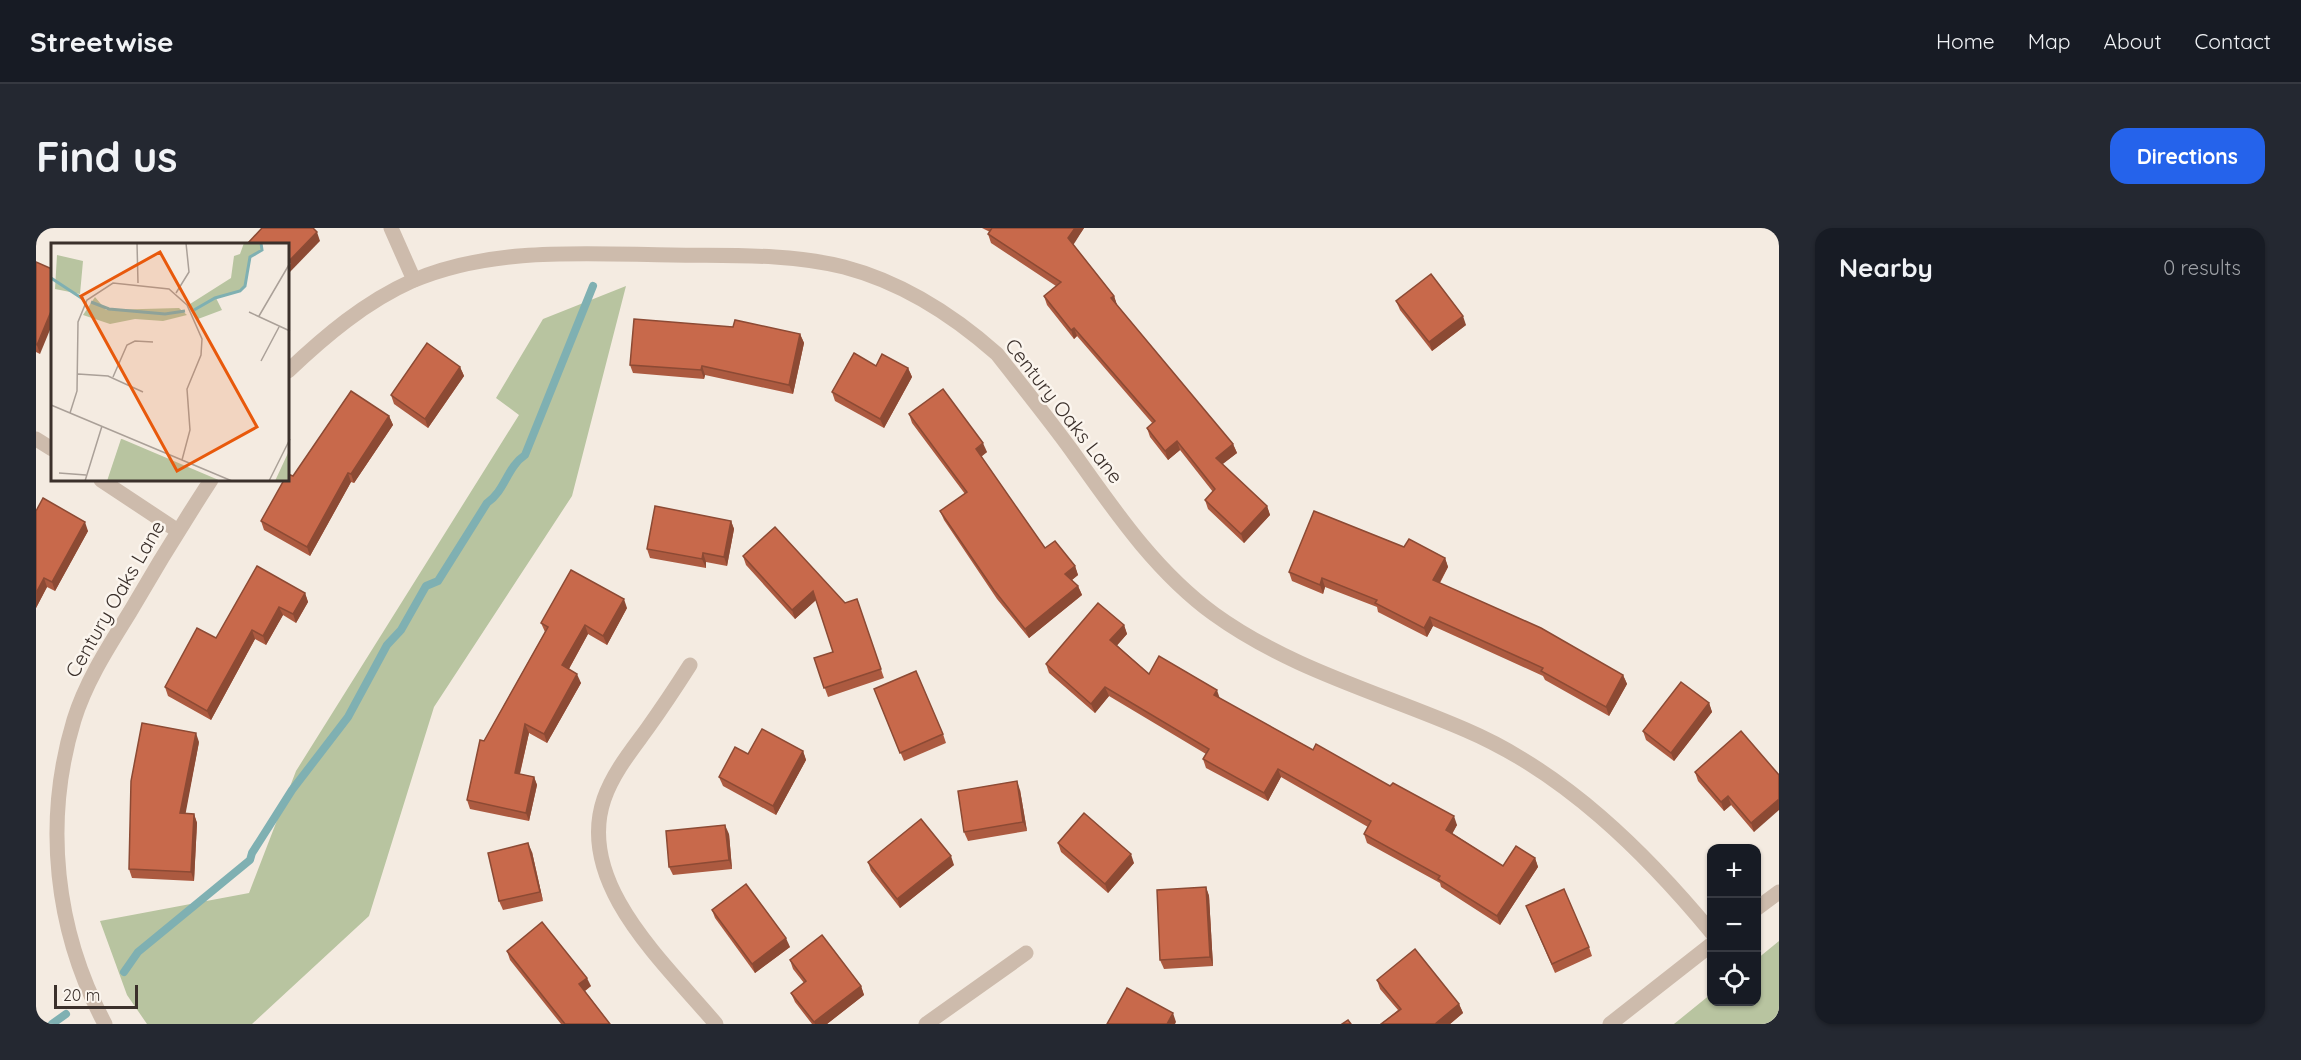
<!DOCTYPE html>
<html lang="en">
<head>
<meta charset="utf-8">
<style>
	body { margin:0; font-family:Quicksand,sans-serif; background:#242831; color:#f1f3f6 }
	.controls { position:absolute; right:18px; bottom:18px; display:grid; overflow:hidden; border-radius:12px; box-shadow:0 2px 4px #0004 }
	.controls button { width:54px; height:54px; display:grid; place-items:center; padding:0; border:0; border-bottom:2px solid #363941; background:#171b24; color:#f1f3f6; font:30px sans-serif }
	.scale { position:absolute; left:18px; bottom:15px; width:84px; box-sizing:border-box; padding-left:6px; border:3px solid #3b302b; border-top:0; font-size:16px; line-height:21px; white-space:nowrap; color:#3b302b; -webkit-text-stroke:4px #fbf5ee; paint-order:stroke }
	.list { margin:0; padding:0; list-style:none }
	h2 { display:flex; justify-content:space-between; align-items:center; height:78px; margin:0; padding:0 24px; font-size:26px }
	h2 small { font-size:20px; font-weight:400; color:#9ea1a6 }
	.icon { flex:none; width:33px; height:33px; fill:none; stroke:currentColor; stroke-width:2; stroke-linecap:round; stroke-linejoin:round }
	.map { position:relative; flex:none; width:1743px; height:796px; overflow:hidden; border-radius:18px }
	header { display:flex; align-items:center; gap:36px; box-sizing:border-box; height:84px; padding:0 30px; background:#171b24; border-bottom:2px solid #363941 }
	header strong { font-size:28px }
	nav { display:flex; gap:33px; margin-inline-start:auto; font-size:21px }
	.intro { display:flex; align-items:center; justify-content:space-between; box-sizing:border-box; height:144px; padding:0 36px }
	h1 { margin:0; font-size:42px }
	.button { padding:15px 27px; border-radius:18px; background:#2563eb; color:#fff; font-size:21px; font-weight:700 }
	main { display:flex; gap:36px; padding:0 36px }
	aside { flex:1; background:#171b24; border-radius:18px; box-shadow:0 2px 4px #0004 }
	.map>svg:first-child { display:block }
</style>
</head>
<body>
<header>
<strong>Streetwise</strong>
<nav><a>Home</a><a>Map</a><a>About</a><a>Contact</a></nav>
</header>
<div class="intro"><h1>Find us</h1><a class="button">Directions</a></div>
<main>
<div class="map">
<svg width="1743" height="796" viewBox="0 0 1743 796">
	<rect width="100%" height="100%" fill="#f4ebe1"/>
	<g fill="#b8c4a0">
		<polygon points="590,58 536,268 398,479 333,688 216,796 111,796 91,767 64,693 213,665 260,543 483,187 460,170 507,91"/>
		<polygon points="1743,713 1743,796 1638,796 1675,766 1676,774 1720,774 1721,731"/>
	</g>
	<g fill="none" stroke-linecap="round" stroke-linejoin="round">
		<g stroke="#7fb0b2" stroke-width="8">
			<path d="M88,744l14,-20 112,-92 2,-7 40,-63 56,-73 39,-72 14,-15 25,-44 12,-5 49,-78c18,-12 20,-36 38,-48l68,-169"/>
			<polyline points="16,796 30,786"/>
		</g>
		<g stroke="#cdbbac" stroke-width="15">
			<polyline points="355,0 378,52"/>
			<path d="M252,143c37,-35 77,-69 124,-90 81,-35 175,-27 260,-26 57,1 116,-2 172,12 57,15 109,48 153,87 25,32 51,64 75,97 42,59 83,120 142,163 76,55 167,79 252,116 98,42 179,122 246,203"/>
			<polyline points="0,211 16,221"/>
			<polyline points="65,252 142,303"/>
			<path d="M654,437c-14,22 -28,43 -43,64 -16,22 -34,44 -43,70 -29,85 62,165 112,225"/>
			<polyline points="1720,681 1743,664"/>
			<path d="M69,796c-50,-93 -62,-202 -31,-304 12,-39 35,-74 56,-108 26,-45 53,-89 81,-132"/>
			<polyline points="890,796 990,725"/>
			<polyline points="1574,796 1676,716"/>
		</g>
	</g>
	<g fill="#ac5a40">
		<polygon points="946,0 1048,0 1037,16 1078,68 1081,77 1197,216 1201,225 1186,236 1231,278 1234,287 1208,315 1172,281 1169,272 1177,264 1144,222 1132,232 1114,209 1111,200 1117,196 1041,108 1038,111 1011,77 1008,68 1020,58 955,15 952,6 954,4"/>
		<polygon points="0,34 4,126 0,124"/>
		<polygon points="1360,73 1430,97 1396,123 1364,82"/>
		<polygon points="764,106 768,115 757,166 669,147 668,151 597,145 594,137"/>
		<polygon points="424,139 428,148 392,200 358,176 355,167"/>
		<polygon points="872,140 876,149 848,200 799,173 796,164"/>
		<polygon points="873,186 951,224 945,229 1009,320 1039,338 1042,347 1036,352 1042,358 1046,367 993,410 961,371 908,292 904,283 929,266 876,195"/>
		<polygon points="353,188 357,197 318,255 315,254 274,328 228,302 225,293 257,248"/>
		<polygon points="0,283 52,303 19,363 11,359 0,380"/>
		<polygon points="695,293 698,301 691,338 670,334 670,340 614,330 611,321"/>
		<polygon points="1368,319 1409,330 1412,339 1404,355 1587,447 1591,456 1573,488 1509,452 1507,448 1397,398 1391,409 1342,384 1341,379 1289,359 1287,366 1256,353 1253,344"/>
		<polygon points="707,328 809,375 821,371 848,450 792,469 778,430 797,424 780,372 759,391 710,337"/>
		<polygon points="269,365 272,374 260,395 247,387 230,417 219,411 175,492 132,468 129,459 180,410"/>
		<polygon points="591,380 571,417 552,406 533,441 545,455 511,515 493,505 484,546 498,549 501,557 493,593 434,581 431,572 448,513 509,404 505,395"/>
		<polygon points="1088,397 1091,406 1081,417 1113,446 1183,470 1277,522 1421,597 1416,605 1467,638 1499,630 1502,639 1464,697 1405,659 1404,655 1331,615 1328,606 1332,599 1245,549 1232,573 1170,540 1167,531 1170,526 1073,468 1059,485 1013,445 1010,436"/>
		<polygon points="838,461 907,506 910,515 868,533"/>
		<polygon points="1673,475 1676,484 1638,533 1610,512 1607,503"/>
		<polygon points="163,514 149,585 158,586 161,595 158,653 96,650 93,641"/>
		<polygon points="767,523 770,532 740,587 687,558 683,549 712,526"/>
		<polygon points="1659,544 1743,547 1718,604 1695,577 1688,583 1662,553"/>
		<polygon points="984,562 991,603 932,613 928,604"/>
		<polygon points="693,606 696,641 637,647 633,639"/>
		<polygon points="1022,615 1098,635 1072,665 1025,624"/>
		<polygon points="496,624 507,673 467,682 463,673"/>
		<polygon points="832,634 918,637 864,680 835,643"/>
		<polygon points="1170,659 1173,668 1177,738 1128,741 1124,732"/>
		<polygon points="1490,678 1553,719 1556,728 1519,745"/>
		<polygon points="676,682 754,719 719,745 679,690"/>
		<polygon points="471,723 555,758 549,763 574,796 525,796 474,732"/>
		<polygon points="754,732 825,758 828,767 791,796 776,796 759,774 755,765 768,755 757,741"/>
		<polygon points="1341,752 1423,776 1427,785 1414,796 1345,796 1362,782 1344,761"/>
	</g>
	<g fill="#8c4a34">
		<polygon points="1039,0 1048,0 1036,19 1032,10"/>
		<polygon points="281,4 284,13 252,46 252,34"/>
		<polygon points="1078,68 1081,77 1078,79 1075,70"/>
		<polygon points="16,81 16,97 4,126 1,117"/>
		<polygon points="1427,88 1430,97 1396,123 1393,114"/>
		<polygon points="1038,100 1041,108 1038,111 1035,102"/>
		<polygon points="764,106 768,115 757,166 753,157"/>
		<polygon points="666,138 669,147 668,151 665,142"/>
		<polygon points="424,139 428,148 392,200 389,191"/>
		<polygon points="872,140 876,149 848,200 844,191"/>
		<polygon points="353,188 357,197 318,255 315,246"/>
		<polygon points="1141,213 1144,222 1132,232 1129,223"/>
		<polygon points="947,215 951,224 943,230 940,221"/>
		<polygon points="1197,216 1201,225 1183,239 1180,230"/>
		<polygon points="312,245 315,254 274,328 271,319"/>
		<polygon points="1231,278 1234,287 1208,315 1205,306"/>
		<polygon points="695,293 698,301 691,338 688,329"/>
		<polygon points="49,294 52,303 19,363 16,354"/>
		<polygon points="667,325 670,334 670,340 666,331"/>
		<polygon points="1409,330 1412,339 1400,361 1397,352"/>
		<polygon points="1039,338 1042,347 1032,355 1029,346"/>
		<polygon points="8,350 11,359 0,380 0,365"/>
		<polygon points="1286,350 1289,359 1287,366 1284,357"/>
		<polygon points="1042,358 1046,367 993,410 989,401"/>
		<polygon points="777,363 780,372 759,391 756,382"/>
		<polygon points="269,365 272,374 260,395 257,386"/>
		<polygon points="588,371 591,380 571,417 567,408"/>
		<polygon points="243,379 247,387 230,417 227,408"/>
		<polygon points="1394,389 1397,398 1391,409 1388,400"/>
		<polygon points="549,397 552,406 530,446 526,437"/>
		<polygon points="1088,397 1091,406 1078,421 1074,412"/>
		<polygon points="216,402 219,411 175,492 171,483"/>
		<polygon points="541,446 545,455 511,515 508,506"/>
		<polygon points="1587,447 1591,456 1573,488 1570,479"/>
		<polygon points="1069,459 1073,468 1059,485 1055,476"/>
		<polygon points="1181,462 1184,471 1178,467"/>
		<polygon points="1673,475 1676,484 1638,533 1635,525"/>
		<polygon points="489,496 493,505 482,553 479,545"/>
		<polygon points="160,505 163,514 148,594 144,585"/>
		<polygon points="767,523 770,532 740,587 737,578"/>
		<polygon points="1242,541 1245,549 1232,573 1228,565"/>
		<polygon points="498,549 501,557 493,593 490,585"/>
		<polygon points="981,553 984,562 991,603 987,594"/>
		<polygon points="1692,568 1695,577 1688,583 1685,574"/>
		<polygon points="1743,571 1743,582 1718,604 1715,595"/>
		<polygon points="158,586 161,595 158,653 155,644"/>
		<polygon points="1418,588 1421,597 1414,610 1410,602"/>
		<polygon points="689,597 693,606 696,641 693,632"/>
		<polygon points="492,615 496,624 507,673 504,664"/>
		<polygon points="1095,626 1098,635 1072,665 1069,656"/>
		<polygon points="915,628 918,637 864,680 861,671"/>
		<polygon points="1499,630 1502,639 1464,697 1461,688"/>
		<polygon points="1170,659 1173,668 1177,738 1174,729"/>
		<polygon points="750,710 754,719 719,745 716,736"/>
		<polygon points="551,750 555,758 546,765 543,756"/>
		<polygon points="825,758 828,767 791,796 779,796 778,794"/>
		<polygon points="1423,776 1427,785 1414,796 1399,796"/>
		<polygon points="1137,785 1140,794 1139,796 1131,796"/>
	</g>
	<g fill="#c8694b" stroke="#8c4a34" stroke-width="1.5">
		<polygon points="226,0 277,0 281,4 252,34 252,16 211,16"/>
		<polygon points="956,0 1039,0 1032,10 1078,68 1075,70 1197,216 1180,230 1231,278 1205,306 1169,272 1179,261 1141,213 1129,223 1111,200 1119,193 1038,100 1035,102 1008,68 1025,54 952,6"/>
		<polygon points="0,34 16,41 16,81 1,117 0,116"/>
		<polygon points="1395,46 1427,88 1393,114 1360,73"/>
		<polygon points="598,91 697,99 699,92 764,106 753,157 666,138 665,142 594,137"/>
		<polygon points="391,115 424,139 389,191 355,167"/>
		<polygon points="818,125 840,138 846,126 872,140 844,191 796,164"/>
		<polygon points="907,161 947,215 940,221 1009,320 1019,313 1039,338 1029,346 1042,358 989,401 958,362 904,283 931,264 873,186"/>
		<polygon points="315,163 353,188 315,246 312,245 271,319 225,293 248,252 252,252 252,246 257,248"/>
		<polygon points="7,270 49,294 16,354 8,350 0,365 0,283"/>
		<polygon points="619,278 695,293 688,329 667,325 666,331 611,321"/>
		<polygon points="1278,283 1368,319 1373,311 1409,330 1397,352 1505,400 1587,447 1570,479 1505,443 1507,440 1394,389 1388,400 1339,375 1341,372 1286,350 1284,357 1253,344"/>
		<polygon points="739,299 809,375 821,371 845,441 788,460 778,430 797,424 777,363 756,382 707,328"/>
		<polygon points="221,338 269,365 257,386 243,379 227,408 216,402 171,483 129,459 161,400 180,410"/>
		<polygon points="535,342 588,371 567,408 549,397 526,437 541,446 508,506 489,496 479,545 498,549 490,585 431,572 444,512 448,513 512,399 505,395"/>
		<polygon points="1062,375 1088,397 1074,412 1113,446 1123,428 1181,462 1178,467 1277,522 1280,516 1354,558 1357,555 1418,588 1410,602 1467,638 1480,618 1499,630 1461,688 1402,651 1404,648 1328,606 1335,593 1242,541 1228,565 1167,531 1173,521 1069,459 1055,476 1010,436"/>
		<polygon points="880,443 907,506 864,525 838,461"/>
		<polygon points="1645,454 1673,475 1635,525 1607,503"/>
		<polygon points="106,495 160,505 144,585 158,586 155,644 93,641 95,553"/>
		<polygon points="726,501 767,523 737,578 683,549 699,519 712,526"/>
		<polygon points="1705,503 1743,547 1743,571 1715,595 1692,568 1685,574 1659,544"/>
		<polygon points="981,553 987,594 928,604 922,563"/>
		<polygon points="1048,585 1095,626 1069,656 1022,615"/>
		<polygon points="885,591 915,628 861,671 832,634"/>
		<polygon points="689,597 693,632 633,639 630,603"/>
		<polygon points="492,615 504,664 463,673 452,625"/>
		<polygon points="710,656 750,710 716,736 676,682"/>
		<polygon points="1170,659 1174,729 1124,732 1121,662"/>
		<polygon points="1528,661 1553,719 1516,736 1490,678"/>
		<polygon points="506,694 551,750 543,756 574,796 529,796 471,723"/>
		<polygon points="786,707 825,758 778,794 755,765 770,753 754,732"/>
		<polygon points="1379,721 1423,776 1399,796 1345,796 1365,781 1341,752"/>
		<polygon points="1091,760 1137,785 1131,796 1071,796"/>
		<polygon points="1312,792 1315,796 1306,796"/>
	</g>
	<g text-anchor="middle" stroke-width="5" stroke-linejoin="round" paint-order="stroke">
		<g font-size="20" fill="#3b302b" stroke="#fbf5ee">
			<text transform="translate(1028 183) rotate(52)" y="7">Century Oaks Lane</text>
			<text transform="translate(79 371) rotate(-60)" y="7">Century Oaks Lane</text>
		</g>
	</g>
	<g transform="translate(15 15)">
		<rect width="238" height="238" fill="#f4ebe1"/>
		<path d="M193,0h17l1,7 -12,7 -5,29 -5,5 -24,7 6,12 -24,9 -8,-15 41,-26 3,-22 6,-2zM6,12l26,6 -3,33 -25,-5zM44,54l11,13 73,-2 8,7 -24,6 -28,-2 -25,5 -27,-9zM70,196h1l99,42h-114zM237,210l1,28h-14z" fill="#b8c4a0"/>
		<path fill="none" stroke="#7fb0b2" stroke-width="3" d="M0,35l32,21M40,59l18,7 56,5 20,-3M143,67l21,-12 25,-7 5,-5 5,-29 12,-7 -1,-7"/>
		<path fill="none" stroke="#aaa098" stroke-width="1.5" d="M86,0l1,40M125,50l13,-21 -3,-29M198,69l41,19M208,73l31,-53M210,118l18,-34M27,131l30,2 35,16M62,134l14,-32 8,-4 18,1M0,162l181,76M19,170l7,-22 1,-69 9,-22 26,-17 56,6 18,16 15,34 -1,16 -14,34 3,41 -8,30M8,230l27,2M34,238l17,-55M218,238l21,-42"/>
		<path fill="#e8590c" fill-opacity="0.15" stroke="#e8590c" stroke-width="3" d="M109,9l97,175 -80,44 -96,-175z"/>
		<rect width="238" height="238" fill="none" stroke="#3b302b" stroke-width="3"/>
	</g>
</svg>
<div class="controls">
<button>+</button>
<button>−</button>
<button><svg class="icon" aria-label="locate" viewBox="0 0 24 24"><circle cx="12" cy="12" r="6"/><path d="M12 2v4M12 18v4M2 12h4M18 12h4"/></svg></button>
</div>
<div class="scale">20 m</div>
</div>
<aside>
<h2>Nearby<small>0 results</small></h2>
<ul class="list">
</ul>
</aside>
</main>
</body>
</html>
